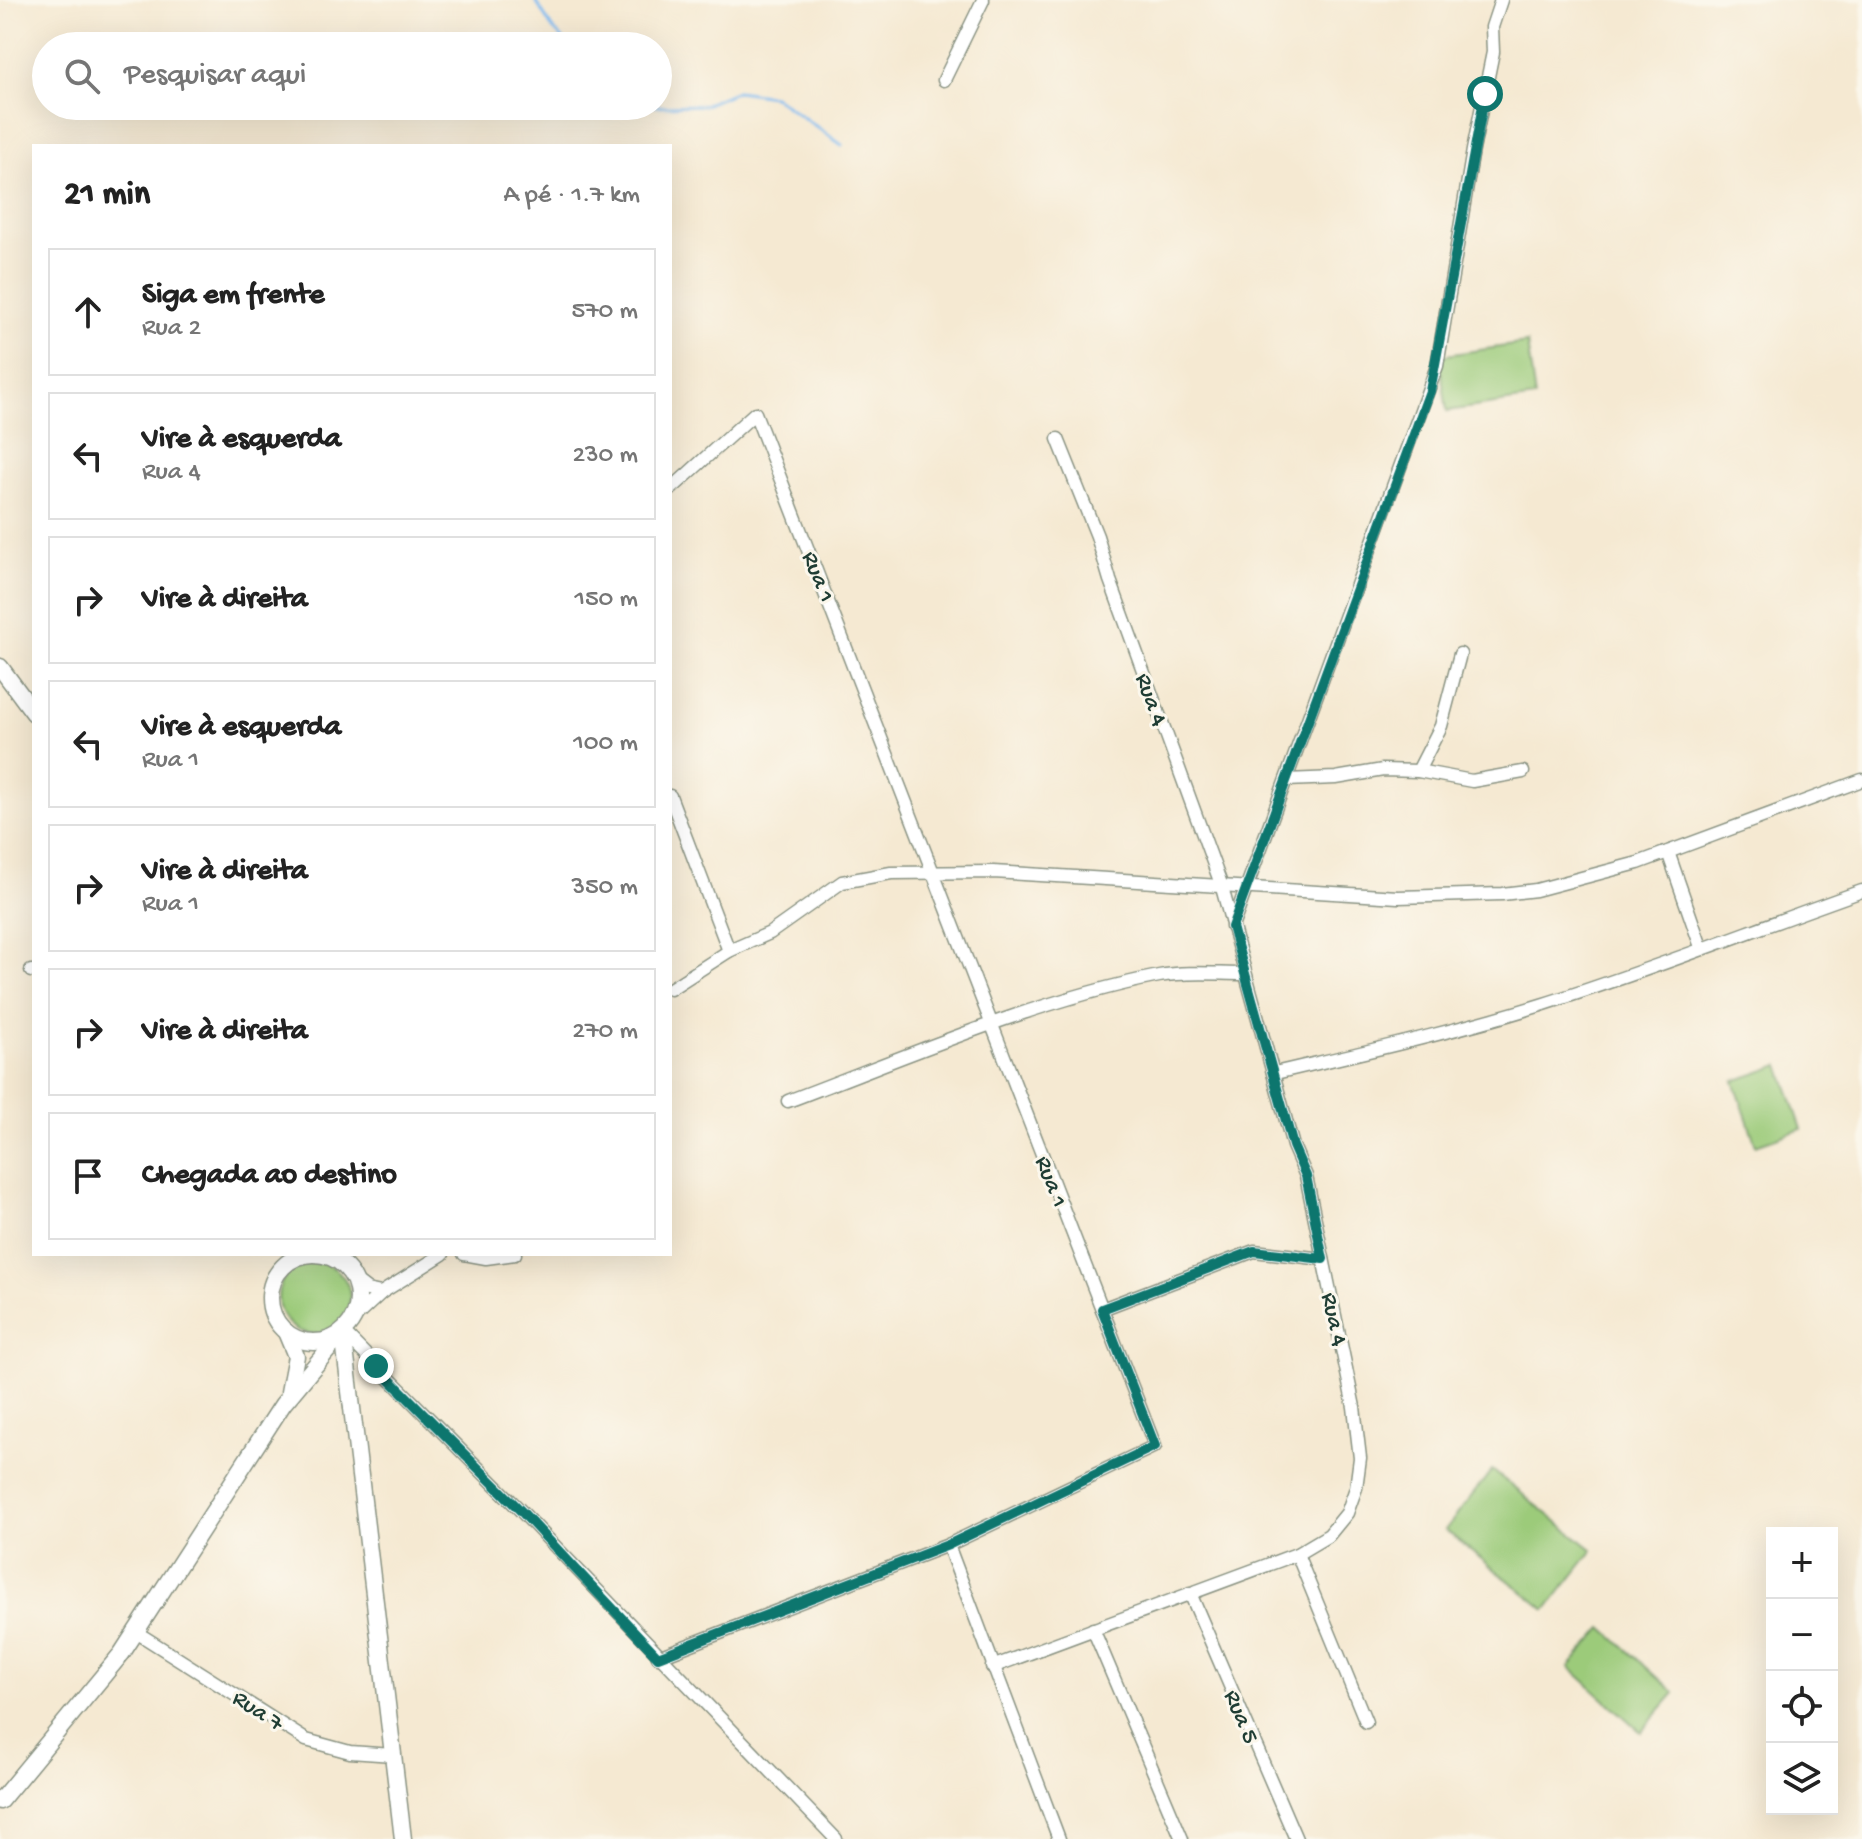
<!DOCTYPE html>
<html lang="pt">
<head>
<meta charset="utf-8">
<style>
	body { margin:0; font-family:"Gochi Hand",sans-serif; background:#f6f6f6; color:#222 }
	.controls { position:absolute; right:24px; bottom:24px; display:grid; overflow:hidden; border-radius:0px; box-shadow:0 8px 32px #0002 }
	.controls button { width:72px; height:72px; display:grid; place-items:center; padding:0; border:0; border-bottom:2px solid #e0e0e0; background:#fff; color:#222; font:40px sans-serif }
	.stop { position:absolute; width:24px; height:24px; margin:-18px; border:6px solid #0f766e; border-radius:50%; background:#fff }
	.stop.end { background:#0f766e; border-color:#fff; box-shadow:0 2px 8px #0008 }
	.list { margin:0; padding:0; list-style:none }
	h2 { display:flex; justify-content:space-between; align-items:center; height:104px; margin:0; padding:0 32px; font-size:34px }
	h2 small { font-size:26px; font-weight:400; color:#767676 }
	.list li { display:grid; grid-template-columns:52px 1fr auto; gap:24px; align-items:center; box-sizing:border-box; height:128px; margin:0 16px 16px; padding:0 16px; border:2px solid #e0e0e0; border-radius:0px }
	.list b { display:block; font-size:30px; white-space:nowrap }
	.list p { margin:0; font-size:26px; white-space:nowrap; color:#767676 }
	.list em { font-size:26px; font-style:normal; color:#767676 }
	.icon { flex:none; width:44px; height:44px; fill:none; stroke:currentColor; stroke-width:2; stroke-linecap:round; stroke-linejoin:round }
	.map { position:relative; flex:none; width:1862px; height:1839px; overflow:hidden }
	.search { position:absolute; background:#fff; box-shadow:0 8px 32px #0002; left:32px; top:32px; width:640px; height:88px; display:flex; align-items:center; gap:20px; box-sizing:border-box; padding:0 28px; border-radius:44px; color:#767676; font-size:30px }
	.panel { position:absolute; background:#fff; box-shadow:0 8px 32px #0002; left:32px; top:144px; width:640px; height:1112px; border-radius:0px }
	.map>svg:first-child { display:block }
</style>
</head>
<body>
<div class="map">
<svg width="1862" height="1839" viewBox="0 0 1862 1839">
	<rect width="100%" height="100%" fill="#fbf7ec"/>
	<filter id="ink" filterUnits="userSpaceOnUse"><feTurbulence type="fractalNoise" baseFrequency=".0125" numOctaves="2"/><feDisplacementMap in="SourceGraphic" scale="16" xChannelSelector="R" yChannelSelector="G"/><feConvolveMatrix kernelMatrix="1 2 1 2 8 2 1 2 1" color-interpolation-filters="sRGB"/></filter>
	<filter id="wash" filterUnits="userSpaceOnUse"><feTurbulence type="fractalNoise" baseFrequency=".006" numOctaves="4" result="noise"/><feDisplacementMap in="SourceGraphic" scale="32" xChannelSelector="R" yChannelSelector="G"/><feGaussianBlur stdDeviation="1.8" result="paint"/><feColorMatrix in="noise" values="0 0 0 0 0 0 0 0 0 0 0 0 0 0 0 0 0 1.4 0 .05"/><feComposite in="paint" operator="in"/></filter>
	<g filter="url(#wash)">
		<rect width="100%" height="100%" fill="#f5e9d2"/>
		<g fill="#9ccb7a" stroke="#5e8457" stroke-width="2">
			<polygon points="1527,343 1535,398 1447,411 1439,356"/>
			<polygon points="1780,1065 1802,1129 1756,1145 1734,1081"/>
			<circle cx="314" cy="1298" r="36"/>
			<polygon points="1492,1470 1593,1550 1546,1610 1445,1530"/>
			<polygon points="1603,1628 1675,1693 1641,1732 1569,1667"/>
		</g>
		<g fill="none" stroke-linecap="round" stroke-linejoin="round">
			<g stroke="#7dbaf0" stroke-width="3">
				<polyline points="535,0 552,28 570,46"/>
				<polyline points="655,106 704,105 737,91 773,96 842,145"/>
			</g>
		</g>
	</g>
	<g filter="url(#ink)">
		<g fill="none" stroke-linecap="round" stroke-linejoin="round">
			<defs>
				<g id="minor">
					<polyline points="944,80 983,0"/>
					<polyline points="1418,771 1441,726 1460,654"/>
					<polyline points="1286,780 1336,778 1383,770 1418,771 1472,781 1523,772"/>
					<polyline points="670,796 729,951"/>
					<polyline points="1668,852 1701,947"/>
					<polyline points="1232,927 1437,366 1473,150 1493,52 1492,27 1501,0"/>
					<polyline points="31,971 34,971"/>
					<polyline points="670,989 729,951 770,933 842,882 891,873 993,872 1398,897 1502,894 1536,890 1638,863 1862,780"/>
					<path d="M1275,1073c89,-21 179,-41 266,-68 108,-34 213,-76 321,-114"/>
					<path d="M788,1101c117,-44 248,-101 371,-125 27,-5 57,-2 85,-2"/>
					<polyline points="294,1254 297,1258"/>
					<polyline points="464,1254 486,1258 515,1254"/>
					<polyline points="354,1280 367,1290 381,1293"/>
					<polyline points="1102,1309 1254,1251 1323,1259"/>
					<polyline points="353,1319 381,1293 443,1254"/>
					<polyline points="343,1332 523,1513 836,1839"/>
					<polyline points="948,1545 1059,1839"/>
					<polyline points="1297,1554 1366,1722"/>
					<polyline points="1190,1593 1296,1839"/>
					<polyline points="1093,1629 1182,1839"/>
					<polyline points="136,1632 306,1740 350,1752 393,1755"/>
					<polyline points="658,1657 948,1545 1155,1446 755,413 670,490"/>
					<polyline points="992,1667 1297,1554 1329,1535 1347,1513 1356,1488 1360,1458 1354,1407 1306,1176 1293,1146 1221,884 1110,580 1097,536 1058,439"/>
				</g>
				<g id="major">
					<polyline points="0,667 34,713"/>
					<circle cx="314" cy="1298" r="44"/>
					<polyline points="286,1332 296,1356 289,1392"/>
					<polyline points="343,1332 403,1839"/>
					<polyline points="0,1801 122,1653 283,1404 343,1332"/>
				</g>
			</defs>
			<use href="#minor" stroke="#8a9383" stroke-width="15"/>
			<use href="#major" stroke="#8a9383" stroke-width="19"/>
			<use href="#minor" stroke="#fff" stroke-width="12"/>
			<use href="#major" stroke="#fff" stroke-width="16"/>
		</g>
	</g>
	<g fill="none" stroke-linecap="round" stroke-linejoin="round" filter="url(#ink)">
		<polyline stroke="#0f766e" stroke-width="10" points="376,1366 523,1513 658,1657 948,1545 1155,1446 1102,1309 1254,1251 1323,1259 1306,1176 1293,1146 1232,927 1430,391 1485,94"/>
	</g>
	<g text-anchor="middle" stroke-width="6" stroke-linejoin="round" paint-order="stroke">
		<g font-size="24" fill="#1f3d34" stroke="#fbf7ec">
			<text transform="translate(820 576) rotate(68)" y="8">Rua 1</text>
			<text transform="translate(1153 699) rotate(70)" y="8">Rua 4</text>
			<text transform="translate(1053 1181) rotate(69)" y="8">Rua 1</text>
			<text transform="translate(1336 1319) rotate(78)" y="8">Rua 4</text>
			<text transform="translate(259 1709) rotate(33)" y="8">Rua 7</text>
			<text transform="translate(1243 1716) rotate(67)" y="8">Rua 5</text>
		</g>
	</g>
</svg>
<div class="controls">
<button>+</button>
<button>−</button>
<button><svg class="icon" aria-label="locate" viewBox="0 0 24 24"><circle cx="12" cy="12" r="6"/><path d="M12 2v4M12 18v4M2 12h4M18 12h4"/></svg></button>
<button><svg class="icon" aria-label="layers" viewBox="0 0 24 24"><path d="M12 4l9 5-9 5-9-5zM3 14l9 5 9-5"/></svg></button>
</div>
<div class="stop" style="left:1485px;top:94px"></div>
<div class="stop end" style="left:376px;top:1366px"></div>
<div class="search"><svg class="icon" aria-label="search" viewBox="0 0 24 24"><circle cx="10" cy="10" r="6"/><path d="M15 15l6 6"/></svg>Pesquisar aqui</div>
<section class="panel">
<h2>21 min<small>A pé · 1.7 km</small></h2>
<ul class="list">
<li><svg class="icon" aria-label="ahead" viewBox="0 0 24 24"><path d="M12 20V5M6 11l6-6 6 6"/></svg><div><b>Siga em frente</b><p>Rua 2</p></div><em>570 m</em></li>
<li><svg class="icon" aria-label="left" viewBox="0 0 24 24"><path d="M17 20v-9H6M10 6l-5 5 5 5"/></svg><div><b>Vire à esquerda</b><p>Rua 4</p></div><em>230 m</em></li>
<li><svg class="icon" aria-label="right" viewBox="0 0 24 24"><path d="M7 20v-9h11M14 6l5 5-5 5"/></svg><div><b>Vire à direita</b></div><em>150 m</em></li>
<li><svg class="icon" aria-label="left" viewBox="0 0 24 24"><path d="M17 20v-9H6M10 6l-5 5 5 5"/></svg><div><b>Vire à esquerda</b><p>Rua 1</p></div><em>100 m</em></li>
<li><svg class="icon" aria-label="right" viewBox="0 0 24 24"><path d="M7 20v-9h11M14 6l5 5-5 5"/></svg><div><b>Vire à direita</b><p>Rua 1</p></div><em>350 m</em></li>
<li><svg class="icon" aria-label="right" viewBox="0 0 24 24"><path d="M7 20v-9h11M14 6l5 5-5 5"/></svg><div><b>Vire à direita</b></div><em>270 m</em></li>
<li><svg class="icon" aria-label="arrive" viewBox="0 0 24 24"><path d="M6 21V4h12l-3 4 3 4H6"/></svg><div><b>Chegada ao destino</b></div></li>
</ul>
</section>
</div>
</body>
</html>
